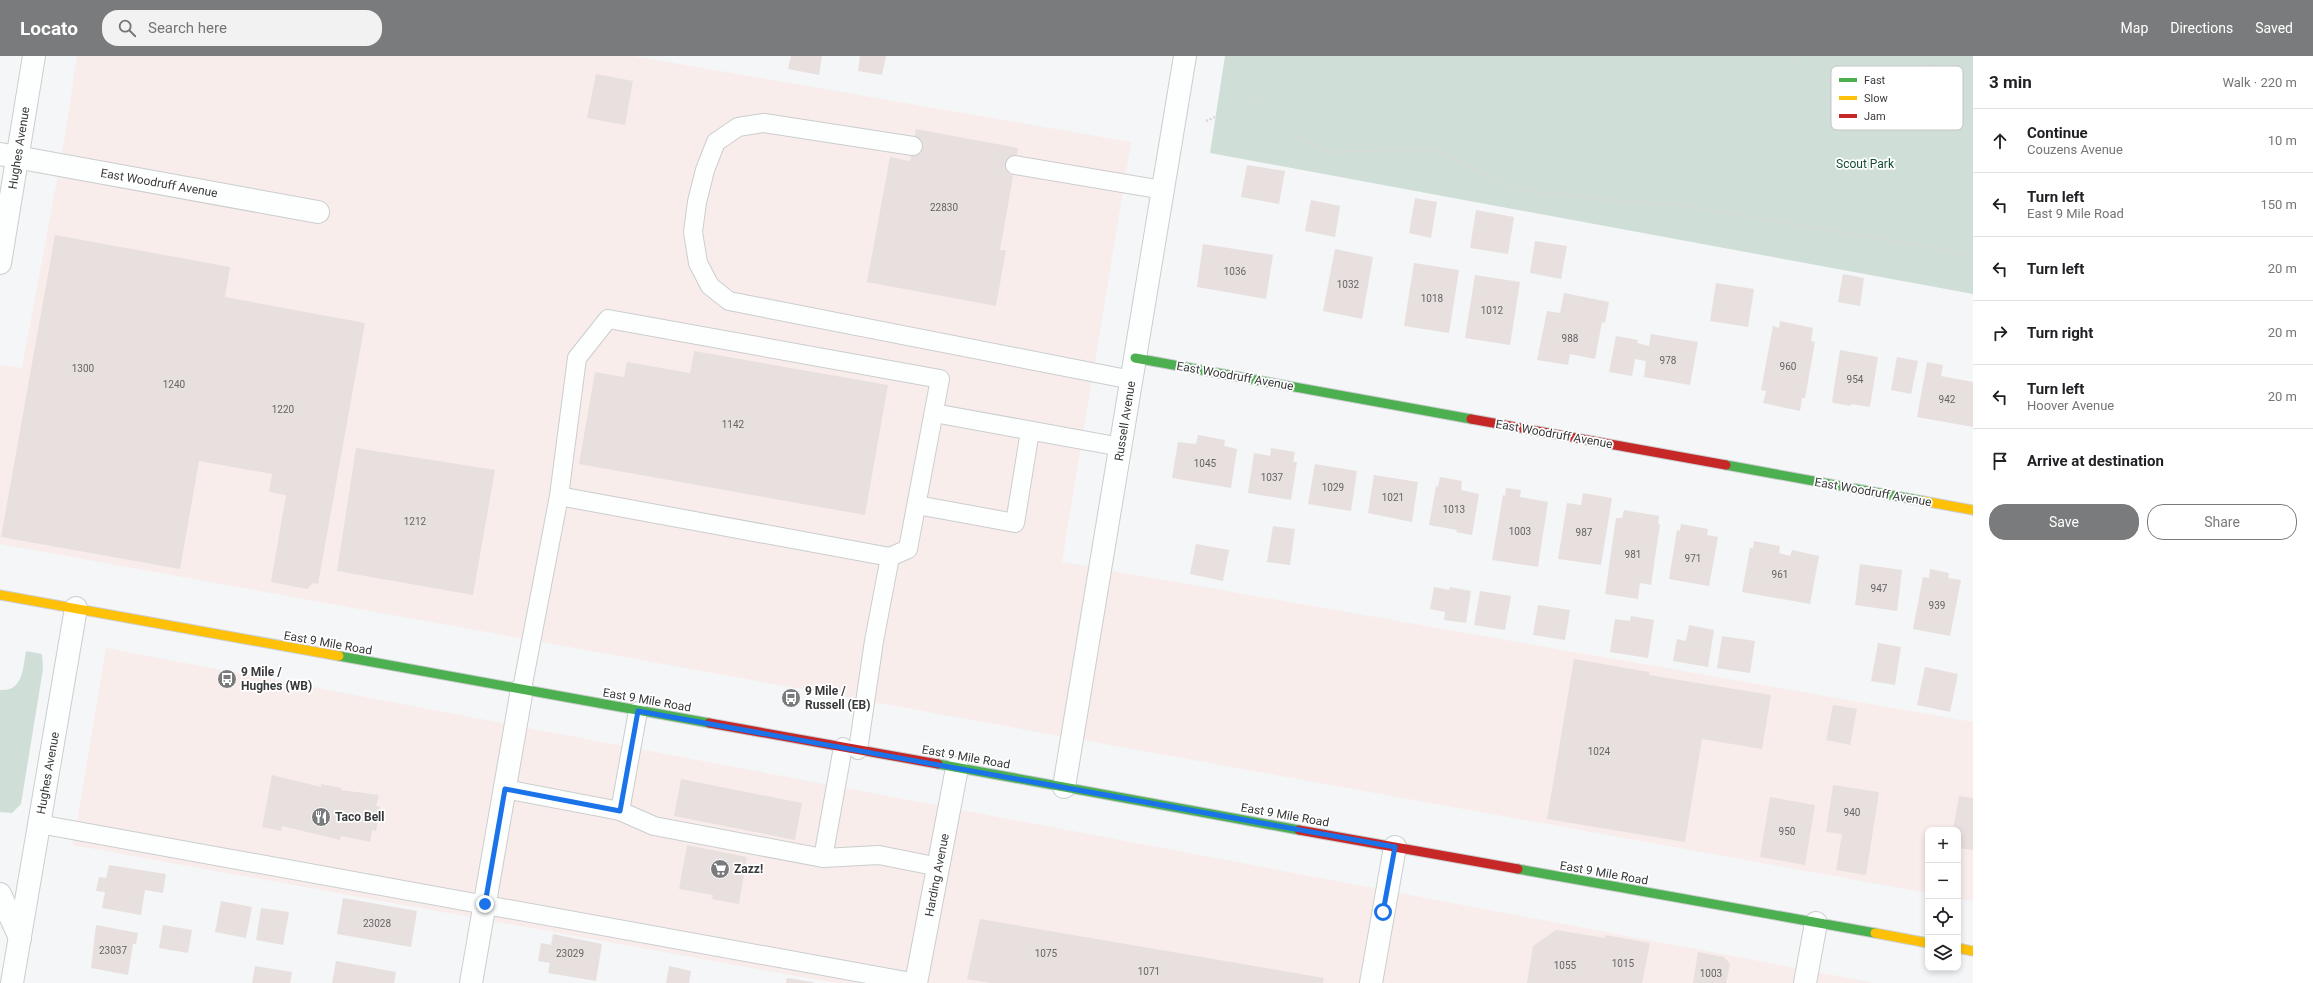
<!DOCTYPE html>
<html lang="en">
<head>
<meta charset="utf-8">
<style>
	body { margin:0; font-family:Roboto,sans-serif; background:#f2f2f2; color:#202124 }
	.controls { position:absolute; right:12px; bottom:12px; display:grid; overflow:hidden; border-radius:8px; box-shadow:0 2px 6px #0003 }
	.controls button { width:36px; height:36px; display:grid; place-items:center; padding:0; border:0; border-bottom:1px solid #e0e0e0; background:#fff; color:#202124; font:20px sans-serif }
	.stop { position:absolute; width:12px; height:12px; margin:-9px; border:3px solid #1a73e8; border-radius:50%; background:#fff }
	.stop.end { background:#1a73e8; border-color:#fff; box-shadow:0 1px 4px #0008 }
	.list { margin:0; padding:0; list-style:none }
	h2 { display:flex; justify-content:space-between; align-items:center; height:52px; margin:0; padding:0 16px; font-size:17px }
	h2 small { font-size:13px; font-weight:400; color:#757577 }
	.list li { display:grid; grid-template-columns:26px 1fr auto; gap:12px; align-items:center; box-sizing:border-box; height:64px; padding:0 16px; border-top:1px solid #e0e0e0 }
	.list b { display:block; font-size:15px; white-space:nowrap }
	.list p { margin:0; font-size:13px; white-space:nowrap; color:#757577 }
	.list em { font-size:13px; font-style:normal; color:#757577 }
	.actions { display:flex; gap:8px; padding:12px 16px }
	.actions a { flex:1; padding:9px 0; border:1px solid #7a7b7c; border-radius:16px; text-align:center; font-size:14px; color:#7a7b7c }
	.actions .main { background:#7a7b7c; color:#fff }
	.icon { flex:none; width:22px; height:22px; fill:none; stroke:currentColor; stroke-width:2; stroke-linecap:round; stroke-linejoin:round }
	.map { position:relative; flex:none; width:1973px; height:927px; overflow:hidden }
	header { display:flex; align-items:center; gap:24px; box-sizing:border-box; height:56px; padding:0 20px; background:#7a7b7c; color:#fff }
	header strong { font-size:19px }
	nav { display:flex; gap:22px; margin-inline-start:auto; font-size:14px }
	.search { width:280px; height:36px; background:#f2f2f2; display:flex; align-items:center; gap:10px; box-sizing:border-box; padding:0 14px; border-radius:16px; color:#757577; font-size:15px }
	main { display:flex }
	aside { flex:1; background:#fff }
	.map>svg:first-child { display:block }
</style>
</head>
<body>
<header>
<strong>Locato</strong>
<div class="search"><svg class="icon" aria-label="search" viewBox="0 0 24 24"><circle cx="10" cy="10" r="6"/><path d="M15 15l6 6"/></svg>Search here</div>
<nav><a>Map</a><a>Directions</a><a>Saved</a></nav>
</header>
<main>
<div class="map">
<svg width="1973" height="927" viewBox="0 0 1973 927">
	<rect width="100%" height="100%" fill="#f4f6f8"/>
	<g fill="#f8edeb">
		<polygon points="77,0 633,0 1131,86 1062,506 1973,666 1973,845 1958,843 1958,774 1928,774 1928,837 0,488 0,309 22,312 64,86"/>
		<polygon points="106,592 1875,927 835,927 73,789"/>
	</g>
	<g fill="#cfdfd8">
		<polygon points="1225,0 1973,0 1973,238 1210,97"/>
		<path d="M26,595l16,3 1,15 -22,135 -9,9 -12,-1v-122c23,2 23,-22 26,-39z"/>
	</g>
	<g fill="#e8e0de">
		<polygon points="791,0 822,0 819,19 788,13"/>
		<polygon points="860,0 886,0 882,19 858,15"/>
		<polygon points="596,18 633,25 625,69 587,62"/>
		<polygon points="916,73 1018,92 1000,194 1006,194 996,250 867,226 890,101 910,105"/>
		<polygon points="1247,109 1285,115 1279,148 1241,141"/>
		<polygon points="1415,142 1437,146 1431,182 1409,177"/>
		<polygon points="1311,144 1340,150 1335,181 1305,175"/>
		<polygon points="1476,154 1514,161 1508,198 1470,192"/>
		<polygon points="55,179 230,211 225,241 365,267 318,528 313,527 307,533 271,526 286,439 269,436 272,418 199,405 180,513 1,481"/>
		<polygon points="1535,185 1567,190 1561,223 1530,217"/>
		<polygon points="1203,188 1273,199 1266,243 1197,231"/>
		<polygon points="1335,193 1373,201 1362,263 1323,255"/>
		<polygon points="1414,207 1459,214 1449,277 1404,270"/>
		<polygon points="1843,218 1864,222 1860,250 1838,246"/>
		<polygon points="1475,219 1520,226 1510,289 1465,282"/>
		<polygon points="1716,227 1754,233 1748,271 1710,265"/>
		<polygon points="1564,237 1609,246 1605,267 1602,266 1595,303 1570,298 1568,309 1537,304 1547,255 1560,257"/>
		<polygon points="1780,265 1813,272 1811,285 1815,286 1805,342 1802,342 1800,355 1763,347 1766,335 1761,334 1773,270 1779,272"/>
		<polygon points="1651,278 1698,286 1690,329 1644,321 1646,305 1635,303 1632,320 1609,316 1616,280 1638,284 1637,287 1649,290"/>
		<polygon points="1840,294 1878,301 1870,351 1851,348 1851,350 1834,347 1832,345"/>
		<polygon points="694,295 888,329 865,459 579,408 595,316 624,321 627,306 690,317"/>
		<polygon points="1897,301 1918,305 1911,338 1891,334"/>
		<polygon points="1927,306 1943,309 1941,320 1973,326 1973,371 1917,361"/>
		<polygon points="1198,379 1225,384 1224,390 1237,393 1231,432 1172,422 1178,386 1196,388"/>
		<polygon points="356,392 495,414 473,539 337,515"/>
		<polygon points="1271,392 1295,396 1293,406 1297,406 1291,444 1248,437 1254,397 1270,400"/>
		<polygon points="1315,408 1357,415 1351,455 1308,448"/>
		<polygon points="1374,419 1418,426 1412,466 1368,457"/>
		<polygon points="1440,421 1462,425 1461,434 1479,438 1472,479 1456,476 1457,474 1429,469 1436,430 1438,431"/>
		<polygon points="1506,432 1521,434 1520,441 1548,446 1538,511 1492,504 1503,439 1505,440"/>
		<polygon points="1583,437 1612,442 1601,509 1558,503 1567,447 1581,449"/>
		<polygon points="1624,454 1659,460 1658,468 1660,468 1651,529 1640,527 1638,543 1605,538 1616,462 1622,462"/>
		<polygon points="1681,468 1708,473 1707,479 1718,481 1709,530 1669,523 1677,474 1680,475"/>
		<polygon points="1273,470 1295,473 1290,509 1267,506"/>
		<polygon points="1754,485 1780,490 1779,497 1790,500 1792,494 1819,500 1810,548 1742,536 1750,492 1753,492"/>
		<polygon points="1196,488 1229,494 1223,525 1190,518"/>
		<polygon points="1860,508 1902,514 1897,555 1855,549"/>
		<polygon points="1930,513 1949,517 1948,522 1961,524 1950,580 1913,573 1923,521 1929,522"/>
		<polygon points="1434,531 1449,534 1450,531 1471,535 1466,567 1444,564 1445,556 1430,553"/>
		<polygon points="1480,535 1511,540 1505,574 1474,569"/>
		<polygon points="1538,549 1570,554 1565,584 1533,579"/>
		<polygon points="1631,560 1654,564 1648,602 1610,596 1615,563 1630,565"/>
		<polygon points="1689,569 1714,574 1708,611 1673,605 1677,583 1686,585"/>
		<polygon points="1722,580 1755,585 1750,617 1717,612"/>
		<polygon points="1878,587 1901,591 1895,629 1871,625"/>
		<polygon points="1574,603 1649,616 1649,619 1771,639 1762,693 1702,683 1685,786 1547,763"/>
		<polygon points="1925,611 1958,618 1950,656 1917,649"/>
		<polygon points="1833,649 1857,653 1850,689 1826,684"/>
		<polygon points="272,719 321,731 321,728 341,732 341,734 379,739 376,750 380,751 376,775 372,774 370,786 341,780 340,784 282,770 281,775 262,771"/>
		<polygon points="681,723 802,747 795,784 674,760"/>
		<polygon points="1833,729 1879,736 1866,819 1836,814 1842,778 1826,776"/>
		<polygon points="1959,740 1973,742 1973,794 1958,792 1958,774 1953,774"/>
		<polygon points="1770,741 1815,749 1805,809 1760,801"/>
		<polygon points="687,789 747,801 739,848 712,843 713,839 679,833"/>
		<polygon points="109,809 166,818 163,837 145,834 141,859 102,852 105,836 96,835 99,821 106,822"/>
		<polygon points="343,842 417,855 411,891 337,878"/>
		<polygon points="221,845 252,851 246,882 215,876"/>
		<polygon points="261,852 289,856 283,889 256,884"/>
		<polygon points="980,863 1324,922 1323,927 991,927 967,923"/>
		<polygon points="96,869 138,877 136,888 133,888 128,919 91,912"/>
		<polygon points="163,869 192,874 188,897 159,892"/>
		<polygon points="1556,874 1605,882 1605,879 1650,887 1642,927 1527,927 1533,890"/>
		<polygon points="553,878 602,888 596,925 548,917 550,907 538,905 541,887 551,889"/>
		<polygon points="1698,896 1724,901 1730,908 1726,927 1693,927"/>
		<polygon points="336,905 396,916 394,927 332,927"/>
		<polygon points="255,910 292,916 290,927 252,927"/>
		<polygon points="669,910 691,915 689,927 666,927"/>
		<polygon points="787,922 813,926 813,927 786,927"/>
	</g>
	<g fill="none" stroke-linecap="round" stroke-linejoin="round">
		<defs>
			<g id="lane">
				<polyline points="913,90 764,67 738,71 716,86 705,114 697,146 693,176 698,207 710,230 729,245 1132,324"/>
				<polyline points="1015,109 1163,134"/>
				<polyline points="934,357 1121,391"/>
				<polyline points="559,440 577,302 608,263 940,323 908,493 890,501"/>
				<polyline points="917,449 1015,467 1030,375"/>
				<polyline points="522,633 559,440 890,501 874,585 858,694"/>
				<polyline points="505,733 620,755 654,770 823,802 879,799 939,811"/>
				<polyline points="620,755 638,655"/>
				<polyline points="39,768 917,927"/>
				<polyline points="823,802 843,691"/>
			</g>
			<g id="street">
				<polyline points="0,98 318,156"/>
				<polyline points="0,207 34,0"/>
				<polyline points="1064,731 1185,0"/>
				<polyline points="0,838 20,882"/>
				<polyline points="12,927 76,552"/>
				<polyline points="471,927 522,633"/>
				<polyline points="916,927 957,712"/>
				<polyline points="1371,927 1395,791"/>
				<polyline points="1805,927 1816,867"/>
			</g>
			<g id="fast">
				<polyline points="1135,302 1471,363"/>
				<polyline points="1726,409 1923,445"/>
				<polyline points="339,600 709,667"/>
				<polyline points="938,708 1299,774"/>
				<polyline points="1518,813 1875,877"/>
			</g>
			<g id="slow">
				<polyline points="1923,445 1973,454"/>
				<polyline points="0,539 339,600"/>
				<polyline points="1875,877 1928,887"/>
				<polyline points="1958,892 1973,895"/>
			</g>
			<g id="jam">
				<polyline points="1471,363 1726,409"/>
				<polyline points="709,667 938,708"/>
				<polyline points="1299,774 1518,813"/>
			</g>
		</defs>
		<use href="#lane" stroke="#cbcdcf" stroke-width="20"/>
		<use href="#street" stroke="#cbcdcf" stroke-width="24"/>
		<use href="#fast" stroke="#cbcdcf" stroke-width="11"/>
		<use href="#slow" stroke="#cbcdcf" stroke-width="11"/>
		<use href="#jam" stroke="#cbcdcf" stroke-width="11"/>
		<g stroke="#d8d8d9" stroke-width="2.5" stroke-dasharray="2 2" stroke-linecap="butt">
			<polyline points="1260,0 1257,42 1266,56 1289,75 1329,96 1431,93 1520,134 1608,144 1681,149 1928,191 1973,201"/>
			<polyline points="1789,0 1832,28 1863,37 1899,32 1935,7 1941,0"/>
			<polyline points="1206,65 1257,42"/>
		</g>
		<use href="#lane" stroke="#fdfefe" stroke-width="18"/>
		<use href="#street" stroke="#fdfefe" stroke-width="22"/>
		<use href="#fast" stroke="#4caf50" stroke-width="9"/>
		<use href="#slow" stroke="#ffc107" stroke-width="9"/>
		<use href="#jam" stroke="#c62828" stroke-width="9"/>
	</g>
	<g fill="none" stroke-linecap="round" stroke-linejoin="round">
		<polyline stroke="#1a73e8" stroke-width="5" points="485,848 505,733 620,755 638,655 1395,791 1383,856"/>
	</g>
	<defs>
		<symbol id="bus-disc" viewBox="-11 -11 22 22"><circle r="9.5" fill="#7a7b7c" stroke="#fff"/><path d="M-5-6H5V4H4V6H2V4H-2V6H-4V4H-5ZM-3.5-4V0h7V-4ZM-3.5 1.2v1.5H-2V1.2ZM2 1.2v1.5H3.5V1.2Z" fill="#fff"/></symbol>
		<symbol id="restaurant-disc" viewBox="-11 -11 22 22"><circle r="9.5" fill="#7a7b7c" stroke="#fff"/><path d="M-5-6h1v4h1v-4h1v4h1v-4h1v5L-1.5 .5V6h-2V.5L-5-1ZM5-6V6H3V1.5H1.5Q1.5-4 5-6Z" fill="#fff"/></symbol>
		<symbol id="supermarket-disc" viewBox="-11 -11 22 22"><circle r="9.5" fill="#7a7b7c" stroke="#fff"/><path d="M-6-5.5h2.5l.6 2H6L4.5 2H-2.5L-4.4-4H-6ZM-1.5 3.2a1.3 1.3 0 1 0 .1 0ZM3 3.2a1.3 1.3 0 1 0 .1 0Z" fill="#fff"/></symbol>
	</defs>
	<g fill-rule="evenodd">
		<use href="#bus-disc" x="216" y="612" width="22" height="22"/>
		<use href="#bus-disc" x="780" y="631" width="22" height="22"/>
		<use href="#restaurant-disc" x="310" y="750" width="22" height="22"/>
		<use href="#supermarket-disc" x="709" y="802" width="22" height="22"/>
	</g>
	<g text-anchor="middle" stroke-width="3.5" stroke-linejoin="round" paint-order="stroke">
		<g font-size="10" fill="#656464">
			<text x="944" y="155">22830</text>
			<text x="1235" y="219">1036</text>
			<text x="1348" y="232">1032</text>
			<text x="1432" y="246">1018</text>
			<text x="1492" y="258">1012</text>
			<text x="1570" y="286">988</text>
			<text x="1668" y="308">978</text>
			<text x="1788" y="314">960</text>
			<text x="83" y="316">1300</text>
			<text x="1855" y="327">954</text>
			<text x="174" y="332">1240</text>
			<text x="1947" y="347">942</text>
			<text x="283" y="357">1220</text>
			<text x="733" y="372">1142</text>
			<text x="1205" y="411">1045</text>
			<text x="1272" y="425">1037</text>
			<text x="1333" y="435">1029</text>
			<text x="1393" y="445">1021</text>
			<text x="1454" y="457">1013</text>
			<text x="415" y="469">1212</text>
			<text x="1520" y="479">1003</text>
			<text x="1584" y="480">987</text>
			<text x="1633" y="502">981</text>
			<text x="1693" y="506">971</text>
			<text x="1780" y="522">961</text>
			<text x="1879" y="536">947</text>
			<text x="1937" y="553">939</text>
			<text x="1599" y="699">1024</text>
			<text x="1852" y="760">940</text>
			<text x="1787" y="779">950</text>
			<text x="377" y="871">23028</text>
			<text x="113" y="898">23037</text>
			<text x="570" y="901">23029</text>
			<text x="1046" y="901">1075</text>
			<text x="1623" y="911">1015</text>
			<text x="1565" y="913">1055</text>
			<text x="1149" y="919">1071</text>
			<text x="1711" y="921">1003</text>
		</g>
		<g font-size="12" fill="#38393a" stroke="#fff">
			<text transform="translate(19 92) rotate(-81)" y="4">Hughes Avenue</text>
			<text transform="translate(159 127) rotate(10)" y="4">East Woodruff Avenue</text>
			<text transform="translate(1235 320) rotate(10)" y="4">East Woodruff Avenue</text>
			<text transform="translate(1125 365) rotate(-81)" y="4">Russell Avenue</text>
			<text transform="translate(1554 378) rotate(10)" y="4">East Woodruff Avenue</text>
			<text transform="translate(1873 436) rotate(10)" y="4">East Woodruff Avenue</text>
			<text transform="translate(328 587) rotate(10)" y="4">East 9 Mile Road</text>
			<text transform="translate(647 644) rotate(10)" y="4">East 9 Mile Road</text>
			<text transform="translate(966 701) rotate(10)" y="4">East 9 Mile Road</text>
			<text transform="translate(48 717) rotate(-80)" y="4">Hughes Avenue</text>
			<text transform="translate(1285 759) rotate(10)" y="4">East 9 Mile Road</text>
			<text transform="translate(1604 817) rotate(10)" y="4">East 9 Mile Road</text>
			<text transform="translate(937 819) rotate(-79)" y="4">Harding Avenue</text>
		</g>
		<g font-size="12" fill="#154d34" stroke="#fff">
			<text x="1865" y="112">Scout Park</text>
		</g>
		<g font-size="12" font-weight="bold" fill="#38393a" stroke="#fff" text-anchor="start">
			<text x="241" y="620">9 Mile /<tspan x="241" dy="14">Hughes (WB)</tspan></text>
			<text x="805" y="639">9 Mile /<tspan x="805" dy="14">Russell (EB)</tspan></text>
			<text x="335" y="765">Taco Bell</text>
			<text x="734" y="817">Zazz!</text>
		</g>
	</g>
	<rect x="1831" y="10" width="132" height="64" rx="6" fill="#fff" stroke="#c3c4c4" stroke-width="1"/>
	<rect x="1839" y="22" width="18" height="4" fill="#4caf50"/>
	<rect x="1839" y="40" width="18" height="4" fill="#ffc107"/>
	<rect x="1839" y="58" width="18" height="4" fill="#c62828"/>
	<g font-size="11" fill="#38393a">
		<text x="1864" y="28">Fast</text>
		<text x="1864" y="46">Slow</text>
		<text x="1864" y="64">Jam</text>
	</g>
</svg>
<div class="controls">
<button>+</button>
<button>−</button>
<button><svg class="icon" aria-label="locate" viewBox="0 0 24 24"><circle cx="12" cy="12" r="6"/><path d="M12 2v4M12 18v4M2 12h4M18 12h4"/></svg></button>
<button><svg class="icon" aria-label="layers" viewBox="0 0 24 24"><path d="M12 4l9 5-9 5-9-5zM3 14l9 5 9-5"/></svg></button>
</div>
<div class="stop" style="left:1383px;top:856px"></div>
<div class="stop end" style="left:485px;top:848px"></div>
</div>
<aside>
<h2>3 min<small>Walk · 220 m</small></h2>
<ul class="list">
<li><svg class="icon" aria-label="ahead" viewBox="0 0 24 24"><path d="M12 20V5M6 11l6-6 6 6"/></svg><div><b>Continue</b><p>Couzens Avenue</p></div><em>10 m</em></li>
<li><svg class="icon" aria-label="left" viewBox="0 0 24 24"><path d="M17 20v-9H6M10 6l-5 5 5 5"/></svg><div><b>Turn left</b><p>East 9 Mile Road</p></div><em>150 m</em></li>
<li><svg class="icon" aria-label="left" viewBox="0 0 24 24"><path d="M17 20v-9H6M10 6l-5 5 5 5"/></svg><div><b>Turn left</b></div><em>20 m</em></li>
<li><svg class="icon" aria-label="right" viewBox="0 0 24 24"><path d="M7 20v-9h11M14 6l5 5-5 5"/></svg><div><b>Turn right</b></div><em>20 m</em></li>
<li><svg class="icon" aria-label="left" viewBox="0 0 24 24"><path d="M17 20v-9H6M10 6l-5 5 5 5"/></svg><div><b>Turn left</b><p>Hoover Avenue</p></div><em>20 m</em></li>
<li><svg class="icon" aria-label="arrive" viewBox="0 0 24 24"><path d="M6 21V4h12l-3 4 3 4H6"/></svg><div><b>Arrive at destination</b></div></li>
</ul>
<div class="actions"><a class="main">Save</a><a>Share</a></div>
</aside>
</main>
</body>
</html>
